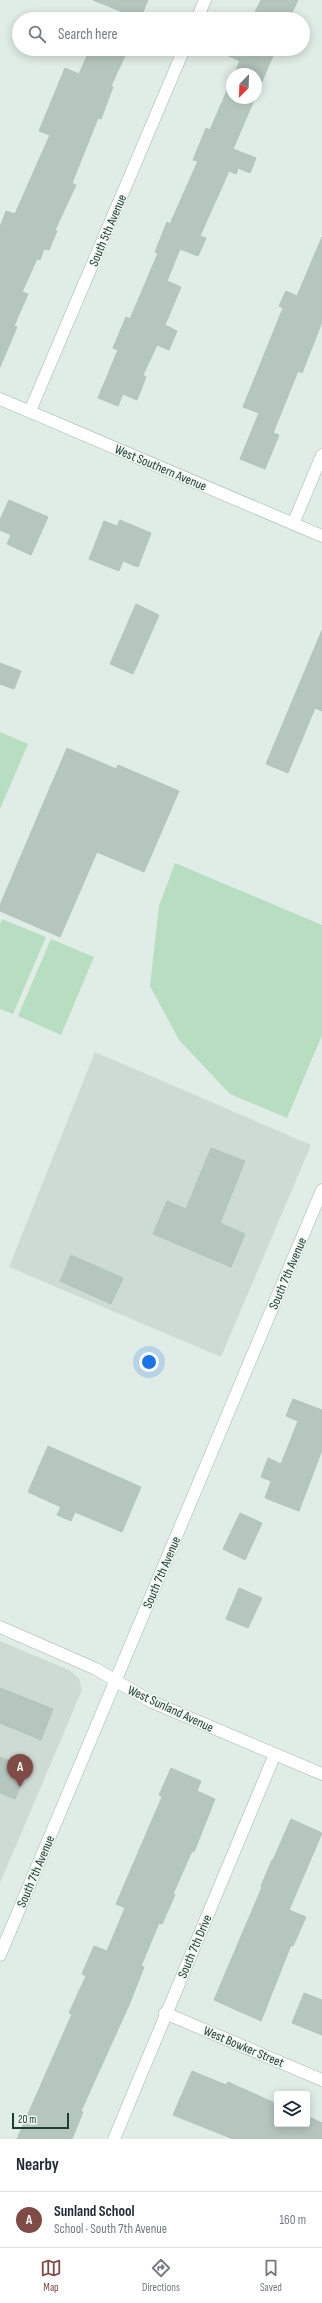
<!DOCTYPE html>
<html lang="en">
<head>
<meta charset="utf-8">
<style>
	body { margin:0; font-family:"Sofia Sans Condensed",sans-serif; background:#f6f6f7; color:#1f2937 }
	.controls { position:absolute; right:12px; bottom:12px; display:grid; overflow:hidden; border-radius:4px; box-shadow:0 2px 10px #0003 }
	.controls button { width:36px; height:36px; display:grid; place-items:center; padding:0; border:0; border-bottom:1px solid #e0e1e3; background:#fff; color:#1f2937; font:20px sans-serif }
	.compass { position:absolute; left:226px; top:68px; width:36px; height:36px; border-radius:50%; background:#fff; box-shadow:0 2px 10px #0003; rotate:203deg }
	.scale { position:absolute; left:12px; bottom:10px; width:57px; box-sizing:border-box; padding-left:4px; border:2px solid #203d34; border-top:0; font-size:11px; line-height:14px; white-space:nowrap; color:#203d34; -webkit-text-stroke:3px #f1f8f4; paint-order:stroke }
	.you { position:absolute; left:149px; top:1362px; width:14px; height:14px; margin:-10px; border:3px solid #fff; border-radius:50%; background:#1a73e8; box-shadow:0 0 0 6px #1a73e833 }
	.badge { display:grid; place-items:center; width:26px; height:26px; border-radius:50%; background:#804b44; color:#fff; font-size:13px; font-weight:700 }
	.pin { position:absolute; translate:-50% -33px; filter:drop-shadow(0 1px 2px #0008) }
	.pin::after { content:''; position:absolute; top:21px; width:14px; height:12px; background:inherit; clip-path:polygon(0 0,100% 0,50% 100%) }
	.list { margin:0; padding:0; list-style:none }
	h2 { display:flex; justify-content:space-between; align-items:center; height:52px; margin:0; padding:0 16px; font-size:17px }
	h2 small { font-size:13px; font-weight:400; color:#747a83 }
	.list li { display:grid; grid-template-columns:26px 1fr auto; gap:12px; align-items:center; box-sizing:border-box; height:56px; padding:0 16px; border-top:1px solid #e0e1e3 }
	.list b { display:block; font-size:15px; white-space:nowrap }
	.list p { margin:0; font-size:13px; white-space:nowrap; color:#747a83 }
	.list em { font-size:13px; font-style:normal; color:#747a83 }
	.icon { flex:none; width:22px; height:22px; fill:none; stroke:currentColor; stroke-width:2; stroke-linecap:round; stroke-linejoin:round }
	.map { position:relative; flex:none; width:322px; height:2139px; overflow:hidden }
	.search { position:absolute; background:#fff; box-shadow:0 2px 10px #0003; left:12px; right:12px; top:12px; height:44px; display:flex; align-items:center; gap:10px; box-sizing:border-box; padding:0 14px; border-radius:22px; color:#747a83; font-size:15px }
	.sheet { height:108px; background:#fff }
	nav { display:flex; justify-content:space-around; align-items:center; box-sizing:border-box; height:56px; border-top:1px solid #e0e1e3; background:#fff; font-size:11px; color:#747a83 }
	nav a { display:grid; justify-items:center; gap:2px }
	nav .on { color:#804b44 }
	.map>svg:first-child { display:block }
</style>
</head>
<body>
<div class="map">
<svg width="322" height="2139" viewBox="0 0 322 2139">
	<rect width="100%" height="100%" fill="#e0ece6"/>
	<g fill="#cedbd5">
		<polygon points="95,1052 311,1145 221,1357 9,1267"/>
		<polygon points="0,1641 69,1670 79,1678 82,1690 0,1883"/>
	</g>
	<g fill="#b8dec1">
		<polygon points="0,732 28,744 0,809"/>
		<polygon points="175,863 322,925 322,1035 287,1118 230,1094 179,1040 150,986 159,906"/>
		<polygon points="2,919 46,937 13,1014 0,1009 0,924"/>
		<polygon points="51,939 94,957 61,1035 18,1016"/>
	</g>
	<g fill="#b5c6bf" stroke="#b2c5bd">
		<polygon points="93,0 148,0 140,19"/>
		<polygon points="261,0 298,0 289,19 265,19 254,14"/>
		<polygon points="90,49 128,49 111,86 113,87 101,119 98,118 72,183 76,185 55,230 57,231 49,250 44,249 40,260 37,259 22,292 28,294 14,326 17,327 0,367 0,227 6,211 15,214 41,155 50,135 39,131 65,68 79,74"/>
		<polygon points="213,49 276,49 256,95 256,74 234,74 240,61"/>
		<polygon points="232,79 232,98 255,98 233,149 256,158 250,173 238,168 236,174 229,171 200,236 206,238 198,256 180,249 167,281 181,287 165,325 177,331 169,350 157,345 143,375 146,377 137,400 123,394 118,406 98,398 118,350 113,348 126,317 130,319 158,253 155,252 167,222 170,224 198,161 193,160 206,128 210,130"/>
		<polygon points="322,237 322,322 302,373 298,371 273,433 279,435 265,469 240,459 259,413 243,407 283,308 279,306 286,291 297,296"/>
		<polygon points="9,500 48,517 31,555 7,544 11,535 0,530 0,520"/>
		<polygon points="120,520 151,533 138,567 123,561 119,571 89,559 104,521 117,526"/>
		<polygon points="136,604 159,615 133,674 110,664"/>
		<polygon points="322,630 322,711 315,708 288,773 266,764"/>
		<polygon points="0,663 21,671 14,689 0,684"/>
		<polygon points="67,748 116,769 118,765 179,791 144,872 97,852 60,937 0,911 0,905"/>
		<polygon points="211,1148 245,1161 220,1223 245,1234 231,1267 153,1234 167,1201 186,1209"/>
		<polygon points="71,1255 123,1278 111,1304 60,1281"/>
		<polygon points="293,1399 322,1410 322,1450 299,1511 265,1498 271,1481 261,1477 268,1458 281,1464 298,1421 286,1416"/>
		<polygon points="48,1446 141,1487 122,1532 75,1512 71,1521 57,1515 61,1507 28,1492"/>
		<polygon points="240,1513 262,1523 245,1560 223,1549"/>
		<polygon points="239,1588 262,1598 248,1628 226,1619"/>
		<polygon points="0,1688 53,1709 41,1740 0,1723"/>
		<polygon points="0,1757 28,1769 15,1799 0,1793"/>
		<polygon points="171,1768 201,1781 197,1791 215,1799 194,1852 192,1851 173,1894 175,1895 162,1924 159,1923 141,1966 144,1967 129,2005 81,2111 83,2112 72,2139 17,2139 72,2014 69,2013 86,1976 82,1974 94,1946 107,1951 125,1908 116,1904 162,1797 159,1795"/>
		<polygon points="291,1819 322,1833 289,1910 306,1917 293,1946 291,1945 261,2021 214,2000 262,1887 261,1886 272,1860 273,1860"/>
		<polygon points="304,1993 322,2000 322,2035 292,2023"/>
		<polygon points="192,2071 226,2085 228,2082 277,2104 277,2124 307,2124 307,2116 322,2123 322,2139 233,2139 173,2115"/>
	</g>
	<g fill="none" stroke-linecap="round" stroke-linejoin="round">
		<defs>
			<g id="minor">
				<polyline points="197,19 205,0"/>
				<polyline points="30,411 184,49"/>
				<polyline points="293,524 322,455"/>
				<polyline points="0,1627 96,1669 152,1702 322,1774"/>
				<polyline points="165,2013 322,2080"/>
				<polyline points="114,2139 275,1754"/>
			</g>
			<g id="secondary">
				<polyline points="0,399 322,536"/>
				<polyline points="0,1955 322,1190"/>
			</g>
		</defs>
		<use href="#minor" stroke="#a3b4ad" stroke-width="13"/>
		<use href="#secondary" stroke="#9eb8ae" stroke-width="13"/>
		<use href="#minor" stroke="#fff" stroke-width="12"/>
		<use href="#secondary" stroke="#fff" stroke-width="12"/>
	</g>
	<g text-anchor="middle" stroke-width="3" stroke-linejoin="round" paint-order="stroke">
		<g font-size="13" fill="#203d34" stroke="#f1f8f4">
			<text transform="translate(107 230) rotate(-67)" y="5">South 5th Avenue</text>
			<text transform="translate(161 467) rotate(23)" y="5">West Southern Avenue</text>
			<text transform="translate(287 1273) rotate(-67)" y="5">South 7th Avenue</text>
			<text transform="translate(161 1572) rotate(-67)" y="5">South 7th Avenue</text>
			<text transform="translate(171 1708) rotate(25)" y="5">West Sunland Avenue</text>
			<text transform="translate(35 1871) rotate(-67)" y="5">South 7th Avenue</text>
			<text transform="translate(194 1946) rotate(-67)" y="5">South 7th Drive</text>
			<text transform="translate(244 2046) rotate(23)" y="5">West Bowker Street</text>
		</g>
	</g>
</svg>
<div class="controls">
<button><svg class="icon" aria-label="layers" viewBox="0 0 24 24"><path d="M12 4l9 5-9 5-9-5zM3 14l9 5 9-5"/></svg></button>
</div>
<svg class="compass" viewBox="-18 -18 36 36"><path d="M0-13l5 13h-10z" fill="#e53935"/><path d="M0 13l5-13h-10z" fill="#747a83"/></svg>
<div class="scale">20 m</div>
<div class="you"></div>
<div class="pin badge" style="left:20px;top:1787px">A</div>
<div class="search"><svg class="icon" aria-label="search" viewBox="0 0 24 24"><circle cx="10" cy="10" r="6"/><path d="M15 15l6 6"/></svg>Search here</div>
</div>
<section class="sheet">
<h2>Nearby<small></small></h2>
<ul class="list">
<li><span class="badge">A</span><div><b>Sunland School</b><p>School · South 7th Avenue</p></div><em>160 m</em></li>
</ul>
</section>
<nav>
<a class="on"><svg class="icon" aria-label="map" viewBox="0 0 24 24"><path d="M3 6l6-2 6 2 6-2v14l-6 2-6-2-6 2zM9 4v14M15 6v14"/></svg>Map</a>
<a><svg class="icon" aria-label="directions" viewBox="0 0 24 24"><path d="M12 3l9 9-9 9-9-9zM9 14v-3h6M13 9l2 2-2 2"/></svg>Directions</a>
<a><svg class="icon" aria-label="saved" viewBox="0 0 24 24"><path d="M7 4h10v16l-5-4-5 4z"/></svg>Saved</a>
</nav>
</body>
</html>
